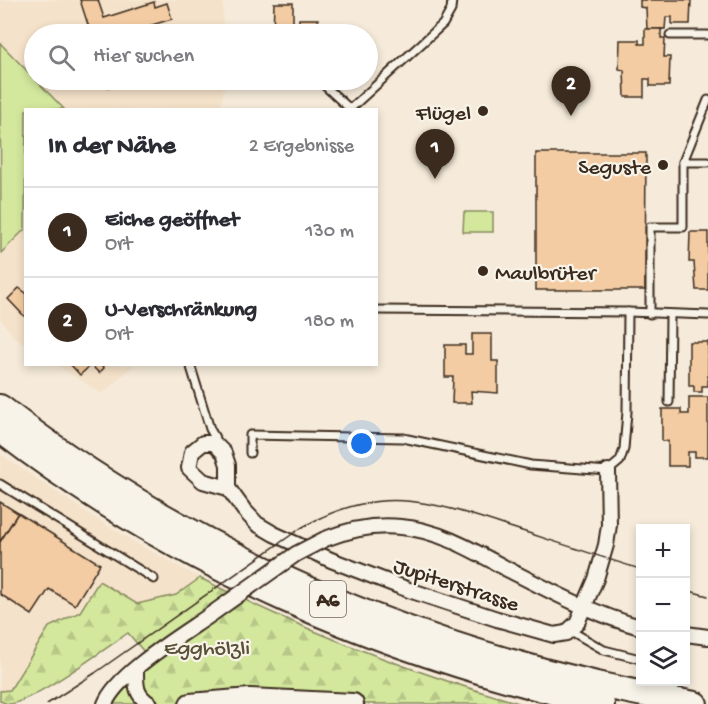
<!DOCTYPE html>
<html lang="de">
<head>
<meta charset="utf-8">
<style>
	body { margin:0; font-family:"Gochi Hand",sans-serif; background:#f2f2f3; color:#2b2b33 }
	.controls { position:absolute; right:18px; bottom:18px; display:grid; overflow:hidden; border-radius:0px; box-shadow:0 3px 9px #0003 }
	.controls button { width:54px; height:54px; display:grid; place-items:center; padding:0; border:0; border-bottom:2px solid #e1e1e2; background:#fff; color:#2b2b33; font:30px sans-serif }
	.you { position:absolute; left:362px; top:444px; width:21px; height:21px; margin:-15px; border:4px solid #fff; border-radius:50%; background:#1a73e8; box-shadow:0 0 0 9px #1a73e833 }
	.badge { display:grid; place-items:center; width:39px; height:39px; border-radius:50%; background:#3b2a1e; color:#fff; font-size:20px; font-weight:700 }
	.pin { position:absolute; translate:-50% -50px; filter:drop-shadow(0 2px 3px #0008) }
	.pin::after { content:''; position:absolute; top:32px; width:21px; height:18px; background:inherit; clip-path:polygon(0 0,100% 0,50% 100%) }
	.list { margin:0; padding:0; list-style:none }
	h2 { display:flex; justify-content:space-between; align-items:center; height:78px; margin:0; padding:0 24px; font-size:26px }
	h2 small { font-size:20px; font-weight:400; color:#7c7c81 }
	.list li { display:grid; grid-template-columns:39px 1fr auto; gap:18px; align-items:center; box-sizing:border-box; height:90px; padding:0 24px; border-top:2px solid #e1e1e2 }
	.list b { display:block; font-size:22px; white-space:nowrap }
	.list p { margin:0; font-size:20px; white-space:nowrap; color:#7c7c81 }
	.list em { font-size:20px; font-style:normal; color:#7c7c81 }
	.icon { flex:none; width:33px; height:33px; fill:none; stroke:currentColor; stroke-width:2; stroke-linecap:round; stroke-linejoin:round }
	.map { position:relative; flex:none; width:708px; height:704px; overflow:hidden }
	.search { position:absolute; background:#fff; box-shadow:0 3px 9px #0003; left:24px; top:24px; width:354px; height:66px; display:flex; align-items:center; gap:15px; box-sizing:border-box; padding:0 21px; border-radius:33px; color:#7c7c81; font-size:22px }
	.panel { position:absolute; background:#fff; box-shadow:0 3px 9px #0003; left:24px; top:108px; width:354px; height:258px; border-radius:0px }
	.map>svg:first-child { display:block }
</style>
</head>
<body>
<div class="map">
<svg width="708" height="704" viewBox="0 0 708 704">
	<defs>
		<pattern id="forest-firs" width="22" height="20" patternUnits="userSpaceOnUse" patternTransform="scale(1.5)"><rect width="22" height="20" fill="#d3e89d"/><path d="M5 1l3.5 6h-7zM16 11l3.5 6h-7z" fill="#b6c787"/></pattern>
	</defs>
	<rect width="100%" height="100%" fill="#f6ebda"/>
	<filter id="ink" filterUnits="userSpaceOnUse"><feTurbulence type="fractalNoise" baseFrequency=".0167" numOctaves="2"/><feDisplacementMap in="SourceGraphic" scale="12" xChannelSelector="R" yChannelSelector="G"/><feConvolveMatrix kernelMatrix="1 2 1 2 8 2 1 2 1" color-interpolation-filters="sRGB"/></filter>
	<g filter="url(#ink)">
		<g fill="#f5e2ca">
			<polygon points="0,0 223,0 223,34 34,34 34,80 224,80 224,87 221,109 26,110 25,344 13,336 0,318"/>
			<polygon points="57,365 134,365 102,394"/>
			<polygon points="0,454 91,515 138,544 200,578 176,595 137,605 98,581 80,612 49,627 10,690 0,691"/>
		</g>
		<g fill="#d3e89d" stroke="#87895e" stroke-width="1.5">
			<polygon points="0,43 64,109 26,110 25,229 1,253"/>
			<polygon points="464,212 493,212 493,232 463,232"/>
		</g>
		<path fill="url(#forest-firs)" stroke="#87895e" stroke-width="1.5" d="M200,578c104,53 210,94 322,126h-412l7,-12 34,-32 -23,-27c-20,14 -98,71 -119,71 -3,0 -6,-2 -9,-3v-10l10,-1 39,-63 31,-15 19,-31 38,23 39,-9z"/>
		<g fill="#f3cca3" stroke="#3b2a1e" stroke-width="1.5">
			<polygon points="80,0 98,0 104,18 154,2 155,7 167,3 172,19 122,34 91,34"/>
			<polygon points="640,0 691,0 690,24 672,24 672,17 666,17 665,29 647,29 646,8 640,7"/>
			<polygon points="274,3 293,3 293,27 299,27 299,19 318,19 319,34 273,34"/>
			<polygon points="645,29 663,29 661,30 661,38 665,38 664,57 670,57 669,86 650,86 650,79 644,79 644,97 625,97 624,70 619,69 620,40 639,40 639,44 645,44"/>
			<polygon points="106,80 133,80 108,87"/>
			<polygon points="536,153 646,153 645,290 536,290"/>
			<polygon points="690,232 708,232 708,290 696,290 694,262 689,262"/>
			<polygon points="19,288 26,293 26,318 8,299"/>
			<polygon points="472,334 492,334 492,361 498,361 498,393 471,391 472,403 452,403 453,377 445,377 445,345 465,345 465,354 472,354"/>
			<polygon points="689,342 708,342 708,386 702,386 702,392 694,392 694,386 689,386"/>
			<polygon points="70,364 100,364 104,368 99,373 91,365 80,375"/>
			<polygon points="689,397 708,397 708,457 695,457 695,452 688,452 688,466 668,466 668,441 662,441 662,409 681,409 681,414 689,414"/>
			<polygon points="0,502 18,513 0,542"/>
			<polygon points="18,513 100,564 75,605 49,589 32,615 0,594 0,542"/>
		</g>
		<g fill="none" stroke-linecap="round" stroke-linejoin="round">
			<defs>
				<g id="service">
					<polyline points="670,35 708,35"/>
					<polyline points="325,86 350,109 443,24 451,10 452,0"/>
					<polyline points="683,162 708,162"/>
					<polyline points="376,310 628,312 708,315"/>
					<polyline points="650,314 650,227 683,227 683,162 708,100"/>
					<polyline points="190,364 210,429 218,443"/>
					<polyline points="669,402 670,315"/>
					<polyline points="250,453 250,435 403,438 531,465 608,471 620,461 624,449 627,412 628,312"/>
					<polyline points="0,484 154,579"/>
					<polyline points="571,631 604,650 640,659"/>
				</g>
				<g id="minor">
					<polyline points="228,488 203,481 189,468 192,452 203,443 214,443 224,453 228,465 228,488 244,510 257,524 274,534 331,560 409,590 497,619 554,635 566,633 577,623 596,579 606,545 609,525 608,471"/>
					<path d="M325,539c25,-10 49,-15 76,-12 38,3 73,24 106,42 43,22 86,45 133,58"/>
					<polyline points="686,634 708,637"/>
					<path d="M136,669c0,16 -1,26 14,35"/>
					<path d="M105,704c12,-31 80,-71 108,-91"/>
				</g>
				<polyline id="primary" points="190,704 250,699 353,704"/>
				<g id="motorway">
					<path d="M0,407c206,159 440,252 695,297"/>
					<path d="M0,430c182,139 380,222 602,274"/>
				</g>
			</defs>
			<use href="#service" stroke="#3b2a1e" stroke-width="11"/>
			<use href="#minor" stroke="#3b2a1e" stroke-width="18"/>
			<use href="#primary" stroke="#3b2a1e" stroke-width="24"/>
			<use href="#motorway" stroke="#3b2a1e" stroke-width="28"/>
			<use href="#service" stroke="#f7f3e8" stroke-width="7"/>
			<use href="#minor" stroke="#f7f3e8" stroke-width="14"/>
			<use href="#primary" stroke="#f7f3e8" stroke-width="20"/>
			<use href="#motorway" stroke="#f7f3e8" stroke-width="24"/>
			<g stroke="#3b2a1e" stroke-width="1.5">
				<polyline points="686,590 708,596"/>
				<path d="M47,704l48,-31 206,-145c79,-46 132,-26 212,0 43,14 85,28 127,41"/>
			</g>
			<defs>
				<polyline id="minor-bridge" points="213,613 296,554 325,539"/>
			</defs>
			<use href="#minor-bridge" stroke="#3b2a1e" stroke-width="18" stroke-linecap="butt"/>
			<use href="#minor-bridge" stroke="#f7f3e8" stroke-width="14"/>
		</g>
	</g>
	<g fill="#3b2a1e" stroke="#f7f3e8" stroke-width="2">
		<circle cx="483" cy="111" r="6"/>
		<circle cx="663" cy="165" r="6"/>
		<circle cx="483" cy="271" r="6"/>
	</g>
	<g text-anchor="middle" stroke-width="4.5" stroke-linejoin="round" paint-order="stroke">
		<rect fill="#f7f3e8" stroke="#73665b" stroke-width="1.5" x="310" y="581" width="36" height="36" rx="4.5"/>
		<g font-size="21" font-weight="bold" fill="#3b2a1e">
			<text x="328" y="606">A6</text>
		</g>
		<g font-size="22" fill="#3b2a1e" stroke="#f7f3e8" text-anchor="end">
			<text x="471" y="119">Flügel</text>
			<text x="651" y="173">Seguste</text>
			<text x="495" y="279" text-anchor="start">Maulbrüter</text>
		</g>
		<g font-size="22" fill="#3b2a1e" stroke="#f7f3e8">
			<text transform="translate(457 583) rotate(18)" y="8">Jupiterstrasse</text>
		</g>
		<g font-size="22" fill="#595037" stroke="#f7f3e8">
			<text x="207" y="654">Egghölzli</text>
		</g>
	</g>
</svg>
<div class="controls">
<button>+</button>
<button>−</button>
<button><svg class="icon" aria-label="layers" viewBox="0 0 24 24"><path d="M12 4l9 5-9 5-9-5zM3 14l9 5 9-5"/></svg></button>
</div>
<div class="you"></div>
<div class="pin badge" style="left:435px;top:179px">1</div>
<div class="pin badge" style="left:571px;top:116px">2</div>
<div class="search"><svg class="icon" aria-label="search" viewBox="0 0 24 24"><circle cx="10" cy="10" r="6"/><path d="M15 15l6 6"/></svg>Hier suchen</div>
<section class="panel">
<h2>In der Nähe<small>2 Ergebnisse</small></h2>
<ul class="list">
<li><span class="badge">1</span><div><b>Eiche geöffnet</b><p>Ort</p></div><em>130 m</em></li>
<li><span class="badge">2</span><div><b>U-Verschränkung</b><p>Ort</p></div><em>180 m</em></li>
</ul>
</section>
</div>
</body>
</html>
